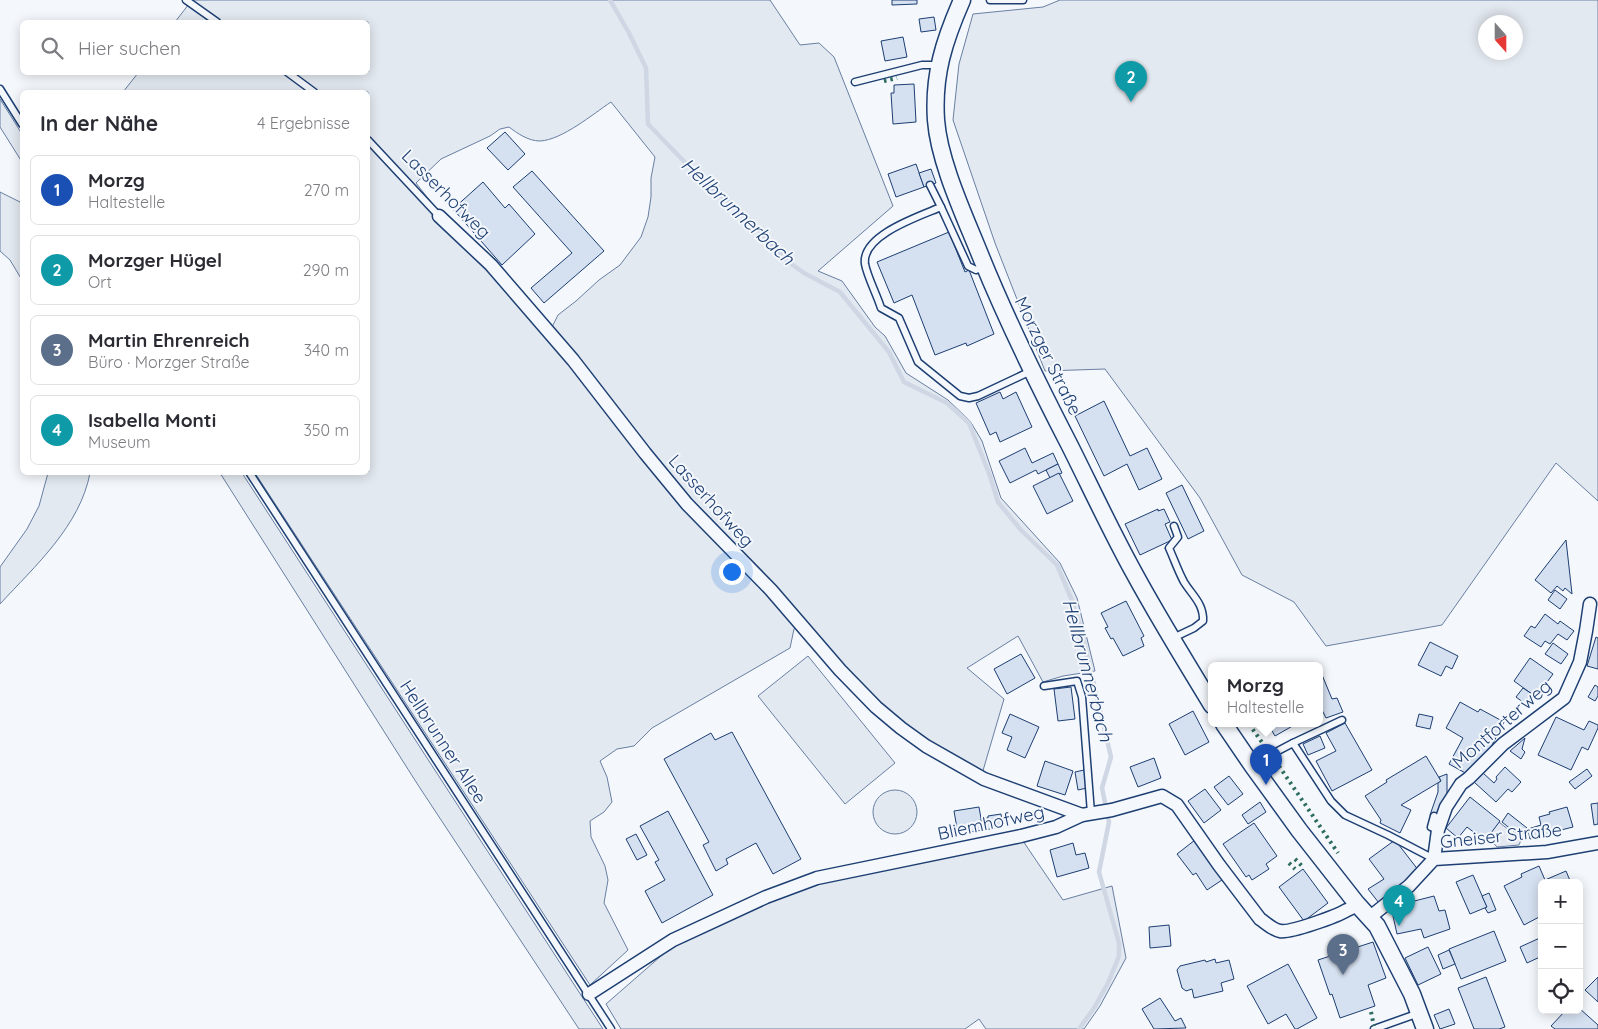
<!DOCTYPE html>
<html lang="de">
<head>
<meta charset="utf-8">
<style>
	body { margin:0; font-family:Quicksand,sans-serif; background:#f7f7f7; color:#2b2b33 }
	.controls { position:absolute; right:15px; bottom:15px; display:grid; overflow:hidden; border-radius:8px; box-shadow:0 2px 12px #0003 }
	.controls button { width:45px; height:45px; display:grid; place-items:center; padding:0; border:0; border-bottom:1px solid #e1e1e2; background:#fff; color:#2b2b33; font:25px sans-serif }
	.compass { position:absolute; left:1478px; top:15px; width:45px; height:45px; border-radius:50%; background:#fff; box-shadow:0 2px 12px #0003; rotate:159deg }
	.you { position:absolute; left:731px; top:571px; width:18px; height:18px; margin:-12px; border:4px solid #fff; border-radius:50%; background:#1a73e8; box-shadow:0 0 0 8px #1a73e833 }
	.badge { display:grid; place-items:center; width:32px; height:32px; border-radius:50%; background:#c62828; color:#fff; font-size:16px; font-weight:700 }
	.pin { position:absolute; translate:-50% -41px; filter:drop-shadow(0 1px 2px #0008) }
	.pin::after { content:''; position:absolute; top:26px; width:18px; height:15px; background:inherit; clip-path:polygon(0 0,100% 0,50% 100%) }
	.popup { position:absolute; left:1208px; top:662px; width:115px; height:65px; box-sizing:border-box; display:grid; place-content:center; border-radius:8px; background:#fff; filter:drop-shadow(0 1px 4px #0005); font-size:16px; white-space:nowrap; color:#7c7c81 }
	.popup b { font-size:19px; color:#2b2b33 }
	.popup::after { content:''; position:absolute; left:50%; top:100%; margin-left:-10px; border:10px solid transparent; border-top-color:#fff }
	.list { margin:0; padding:0; list-style:none }
	h2 { display:flex; justify-content:space-between; align-items:center; height:65px; margin:0; padding:0 20px; font-size:21px }
	h2 small { font-size:16px; font-weight:400; color:#7c7c81 }
	.list li { display:grid; grid-template-columns:32px 1fr auto; gap:15px; align-items:center; box-sizing:border-box; height:70px; margin:0 10px 10px; padding:0 10px; border:1px solid #e1e1e2; border-radius:8px }
	.list b { display:block; font-size:19px; white-space:nowrap }
	.list p { margin:0; font-size:16px; white-space:nowrap; color:#7c7c81 }
	.list em { font-size:16px; font-style:normal; color:#7c7c81 }
	.icon { flex:none; width:28px; height:28px; fill:none; stroke:currentColor; stroke-width:2; stroke-linecap:round; stroke-linejoin:round }
	.map { position:relative; flex:none; width:1598px; height:1029px; overflow:hidden }
	.search { position:absolute; background:#fff; box-shadow:0 2px 12px #0003; left:20px; top:20px; width:350px; height:55px; display:flex; align-items:center; gap:12px; box-sizing:border-box; padding:0 18px; border-radius:8px; color:#7c7c81; font-size:19px }
	.panel { position:absolute; background:#fff; box-shadow:0 2px 12px #0003; left:20px; top:90px; width:350px; height:385px; border-radius:8px }
	.map>svg:first-child { display:block }
</style>
</head>
<body>
<div class="map">
<svg width="1598" height="1029" viewBox="0 0 1598 1029">
	<rect width="100%" height="100%" fill="#f4f7fb"/>
	<g fill="#e3e9f0" stroke="#687fa3" fill-rule="evenodd">
		<path d="M192,0h578l30,45 19,-2 15,14 59,149 -75,65 24,10 33,46 10,9 21,37 42,27 22,21 12,20 19,57 59,65 17,35 18,73 -32,5 -20,6 -25,-46 -51,32 37,31 -22,75 -90,-56 -90,-97 -8,8 -4,19 -138,80 -18,18 -17,3 -17,12 7,16 5,25 -8,10 -14,9 1,16 14,29 3,14 -4,23 24,47 -38,35 -335,-512 113,-1v-380h-245l15,-19 230,-1v-50h-193zM611,102l44,55 -4,21v19l-3,20 -7,20 -21,28 -21,15 -23,21 -18,14 -7,14 -113,-118 -22,-28 25,-24 49,-23 10,-7 9,-2c8,6 19,14 31,14 22,-1 53,-27 71,-39z"/>
		<path d="M1060,0h538v501l-42,-38 -114,162 -116,21 -32,-44 -52,-27 -42,-77 -95,-129 -60,2 -50,-128 -42,-123 6,-56 14,-50 70,-7zM1486,22h30v30h-30z"/>
		<polygon points="0,99 22,134 22,162 0,127"/>
		<polygon points="0,192 20,202 22,206 22,280 10,260 0,251"/>
		<path d="M48,473h42c-10,53 -55,93 -90,131v-37l27,-38 12,-23z"/>
		<polygon points="220,473 242,473 603,1029 579,1029 418,785"/>
		<polygon points="808,656 895,763 845,804 758,696"/>
		<circle cx="895" cy="812" r="22"/>
		<polygon points="1023,841 1063,900 1112,886 1126,958 1100,1006 1084,1029 986,1029 979,1019 965,1029 621,1029 606,1004 669,949 749,908 829,879"/>
	</g>
	<polygon fill="#e3e8f0" stroke="#687fa3" points="1499,822 1521,840 1519,845 1497,847 1487,837"/>
	<g fill="none" stroke-linecap="round" stroke-linejoin="round">
		<polyline stroke="#cfd7e4" stroke-width="4.5" points="610,0 629,33 646,68 648,124 704,182 745,215 787,261 804,273 840,292 889,352 904,382 947,403 969,423 990,476 998,502 1021,530 1057,565 1071,598 1081,629 1111,757 1102,788 1109,822 1099,872 1119,943 1119,956 1108,983 1094,1008 1079,1029"/>
	</g>
	<g fill="#d5e0f0" stroke="#1d3f73">
		<polygon points="892,0 917,0 917,4 892,5"/>
		<polygon points="934,17 936,30 921,32 919,19"/>
		<polygon points="903,37 907,57 885,61 881,41"/>
		<polygon points="914,84 916,122 893,124 891,93 894,93 894,85"/>
		<polygon points="505,132 525,154 508,170 487,148"/>
		<polygon points="916,164 924,187 896,197 888,174"/>
		<polygon points="931,169 936,183 924,187 919,173"/>
		<polygon points="532,171 604,251 544,303 531,288 572,253 513,187"/>
		<polygon points="483,182 505,208 509,204 535,234 502,265 453,209"/>
		<polygon points="949,232 965,272 969,270 994,334 967,346 966,343 935,355 912,295 894,303 877,262"/>
		<polygon points="1000,392 1003,399 1016,392 1032,427 1000,442 996,432 990,435 976,403"/>
		<polygon points="1104,401 1130,456 1147,448 1162,479 1139,490 1127,464 1104,476 1075,416"/>
		<polygon points="1025,448 1032,463 1053,453 1058,464 1038,474 1036,470 1010,483 999,461"/>
		<polygon points="1058,464 1062,473 1050,478 1046,470"/>
		<polygon points="1059,473 1073,501 1047,514 1033,486"/>
		<polygon points="1182,485 1204,531 1188,539 1166,493"/>
		<polygon points="1158,509 1158,511 1164,509 1170,522 1165,524 1172,540 1140,555 1125,524"/>
		<polygon points="1566,540 1572,594 1565,588 1563,591 1557,586 1551,593 1535,580"/>
		<polygon points="1555,590 1567,599 1560,609 1548,600"/>
		<polygon points="1126,601 1144,636 1141,638 1144,646 1123,656 1113,638 1111,639 1105,628 1108,627 1101,613"/>
		<polygon points="1545,614 1558,624 1560,621 1574,631 1567,640 1558,634 1550,644 1545,641 1541,647 1524,636 1531,626 1535,628"/>
		<polygon points="1596,637 1598,638 1598,669 1587,666"/>
		<polygon points="1430,642 1458,656 1452,669 1446,666 1441,676 1418,665"/>
		<polygon points="1553,643 1568,654 1561,664 1545,654"/>
		<polygon points="1021,654 1035,678 1007,694 994,669"/>
		<polygon points="1530,658 1553,674 1536,697 1514,681"/>
		<polygon points="1320,670 1332,699 1337,698 1343,712 1326,718 1320,706"/>
		<polygon points="1595,685 1598,687 1598,696 1595,701 1588,697"/>
		<polygon points="1071,687 1075,719 1058,721 1054,689"/>
		<polygon points="1523,688 1535,696 1528,706 1516,697"/>
		<polygon points="1460,702 1478,712 1480,709 1504,722 1490,749 1469,775 1449,764 1463,738 1446,728"/>
		<polygon points="1193,711 1209,742 1185,755 1169,724"/>
		<polygon points="1010,714 1039,727 1025,758 1007,750 1012,737 1002,733"/>
		<polygon points="1419,714 1433,717 1430,729 1416,726"/>
		<polygon points="1556,717 1584,730 1589,721 1598,725 1598,728 1588,750 1582,747 1571,770 1538,755"/>
		<polygon points="1345,723 1372,770 1332,791 1316,761 1336,751 1326,733"/>
		<polygon points="1268,724 1296,724 1275,736"/>
		<polygon points="732,732 801,859 773,874 756,843 726,859 728,864 716,871 703,845 709,842 664,759 711,733 715,740"/>
		<polygon points="1320,736 1325,748 1308,755 1303,744"/>
		<polygon points="1525,738 1522,749 1525,752 1521,759 1510,751"/>
		<polygon points="1426,756 1441,781 1401,805 1411,810 1400,833 1380,823 1381,820 1365,796 1387,782 1386,780"/>
		<polygon points="1154,758 1161,778 1138,787 1130,767"/>
		<polygon points="1045,761 1073,771 1065,795 1037,786"/>
		<polygon points="1505,767 1521,782 1512,792 1508,789 1496,802 1474,782 1483,773 1494,783 1497,779 1496,777"/>
		<polygon points="1587,769 1592,776 1575,789 1569,782"/>
		<polygon points="1084,770 1087,788 1078,790 1075,772"/>
		<polygon points="1447,774 1447,793 1438,818 1430,815 1438,792 1438,783 1441,781 1439,777"/>
		<polygon points="1229,776 1243,794 1228,805 1214,787"/>
		<polygon points="1205,789 1221,810 1204,823 1188,801"/>
		<polygon points="1470,797 1500,821 1485,841 1467,827 1458,838 1446,828"/>
		<polygon points="1260,802 1266,812 1248,824 1242,815"/>
		<polygon points="1598,803 1598,824 1594,825 1591,804"/>
		<polygon points="979,807 983,830 958,834 954,811"/>
		<polygon points="1567,807 1573,827 1557,831 1558,833 1544,837 1539,817 1550,814 1549,812"/>
		<polygon points="668,811 713,895 662,923 645,891 665,880 655,862 659,860 640,826"/>
		<polygon points="1508,813 1527,828 1523,839 1502,822"/>
		<polygon points="1001,814 1003,827 983,830 981,819 988,818 988,816"/>
		<polygon points="1254,823 1277,856 1266,864 1269,869 1252,880 1249,875 1246,877 1223,844"/>
		<polygon points="1541,825 1544,835 1530,839 1528,829"/>
		<polygon points="636,834 647,855 637,860 626,839"/>
		<polygon points="1195,840 1222,880 1207,890 1196,873 1193,875 1177,854"/>
		<polygon points="1395,840 1419,871 1379,903 1368,889 1384,879 1369,859"/>
		<polygon points="1073,843 1076,855 1085,853 1089,868 1057,877 1050,850"/>
		<polygon points="1539,866 1545,880 1566,871 1571,883 1542,883 1542,918 1541,916 1524,925 1504,886 1522,877 1521,874"/>
		<polygon points="1303,869 1328,903 1304,921 1279,887"/>
		<polygon points="1473,875 1487,907 1470,914 1456,882"/>
		<polygon points="1489,893 1496,910 1488,913 1485,908 1487,907 1482,896"/>
		<polygon points="1434,896 1439,911 1445,910 1450,929 1424,938 1421,929 1397,934 1391,907"/>
		<polygon points="1169,925 1171,946 1150,948 1149,927"/>
		<polygon points="1494,931 1506,961 1461,979 1449,949"/>
		<polygon points="1542,937 1542,956 1527,963 1520,947"/>
		<polygon points="1373,942 1386,978 1368,985 1375,1006 1340,1018 1332,994 1330,995 1318,960"/>
		<polygon points="1428,947 1441,974 1418,985 1405,958"/>
		<polygon points="1449,950 1455,964 1443,969 1438,955"/>
		<polygon points="1215,959 1216,963 1229,960 1234,979 1221,983 1223,991 1194,998 1192,989 1186,991 1182,988 1177,970 1180,966 1205,960 1206,962"/>
		<polygon points="1288,964 1317,1018 1297,1029 1295,1029 1286,1014 1268,1024 1247,986"/>
		<polygon points="1486,977 1505,1027 1499,1029 1474,1029 1458,988"/>
		<polygon points="1598,977 1598,1002 1585,990"/>
		<polygon points="1160,998 1175,1021 1181,1018 1186,1028 1154,1029 1142,1009"/>
		<polygon points="1579,1008 1598,1025 1598,1029 1555,1029 1551,1026 1566,1010 1579,1010"/>
		<polygon points="1449,1009 1455,1024 1440,1029 1434,1015"/>
	</g>
	<g fill="none" stroke-linecap="round" stroke-linejoin="round">
		<defs>
			<g id="service">
				<polyline points="186,0 217,22"/>
				<polyline points="990,0 1023,0"/>
				<polyline points="287,72 314,92"/>
				<polyline points="855,82 922,65 938,65"/>
				<polyline points="0,89 22,124"/>
				<polyline points="368,140 439,216"/>
				<polyline points="930,185 941,207"/>
				<path d="M984,267l-8,3 -8,-4 -27,-59c-21,9 -80,28 -76,57 2,12 12,31 16,44l18,10 19,44 42,34 9,2 9,-2 53,-25"/>
				<polyline points="249,472 611,1029"/>
				<path d="M1173,638l21,-10 9,-7c1,-17 -11,-26 -19,-39 -6,-11 -10,-23 -15,-34l9,-11 -4,-11"/>
				<polyline points="1044,686 1077,681 1082,697 1091,813"/>
				<polyline points="1293,743 1331,801 1345,815 1388,835 1434,859"/>
				<polyline points="1253,764 1293,743 1342,720"/>
				<polyline points="1434,816 1431,827 1438,830"/>
				<polyline points="1374,1029 1419,1013"/>
			</g>
			<g id="minor">
				<polyline points="439,216 491,265 573,360 645,453 687,504 771,590 840,670 876,707 901,728 926,746 984,779 1082,815"/>
				<polyline points="1434,859 1438,830 1446,807 1461,784 1469,778 1503,744 1564,698 1580,662 1586,631 1590,604"/>
				<polyline points="1370,917 1409,886 1434,859 1547,852 1598,843"/>
				<path d="M589,994l84,-54 93,-43 51,-19 204,-42 35,-9 26,-12 30,-5 50,-14 15,9 42,60 41,54c6,4 13,11 20,12 11,2 57,-15 67,-21 4,-1 7,-4 10,-6"/>
			</g>
			<g id="tertiary">
				<path d="M962,0c-18,41 -29,75 -26,120 3,42 29,97 45,137 26,64 57,127 89,189 21,42 41,85 63,125 25,46 52,90 79,134"/>
				<polyline points="1224,724 1252,765 1299,830 1357,904 1377,926 1412,994 1425,1029"/>
			</g>
		</defs>
		<use href="#service" stroke="#1d3f73" stroke-width="9"/>
		<use href="#minor" stroke="#1d3f73" stroke-width="15"/>
		<use href="#tertiary" stroke="#1d3f73" stroke-width="19"/>
		<use href="#service" stroke="#f4f7fb" stroke-width="6"/>
		<use href="#minor" stroke="#f4f7fb" stroke-width="12"/>
		<use href="#tertiary" stroke="#f4f7fb" stroke-width="16"/>
		<g stroke="#2c6c60" stroke-width="4" stroke-dasharray="2.5 4" stroke-linecap="butt">
			<polyline points="884,81 897,78"/>
			<polyline points="1249,724 1266,748"/>
			<polyline points="1279,766 1338,853"/>
			<polyline points="1295,859 1303,867"/>
			<polyline points="1289,863 1295,869"/>
			<polyline points="1371,1012 1374,1026"/>
		</g>
	</g>
	<g text-anchor="middle" stroke-width="4" stroke-linejoin="round" paint-order="stroke">
		<g font-size="18" fill="#1d3f73" stroke="#f4f7fb">
			<text transform="translate(446 194) rotate(45)" y="6">Lasserhofweg</text>
			<text transform="translate(1048 356) rotate(64)" y="6">Morzger Straße</text>
			<text transform="translate(711 501) rotate(48)" y="6">Lasserhofweg</text>
			<text transform="translate(1502 724) rotate(-41)" y="6">Montforterweg</text>
			<text transform="translate(443 742) rotate(57)" y="6">Hellbrunner Allee</text>
			<text transform="translate(991 823) rotate(-12)" y="6">Bliemhofweg</text>
			<text transform="translate(1501 836) rotate(-6)" y="6">Gneiser Straße</text>
		</g>
		<g font-size="19" font-style="italic" fill="#1d3f73" stroke="#f4f7fb">
			<text transform="translate(738 211) rotate(43)" y="7">Hellbrunnerbach</text>
			<text transform="translate(1088 670) rotate(75)" y="7">Hellbrunnerbach</text>
		</g>
	</g>
</svg>
<div class="controls">
<button>+</button>
<button>−</button>
<button><svg class="icon" aria-label="locate" viewBox="0 0 24 24"><circle cx="12" cy="12" r="6"/><path d="M12 2v4M12 18v4M2 12h4M18 12h4"/></svg></button>
</div>
<svg class="compass" viewBox="-18 -18 36 36"><path d="M0-13l5 13h-10z" fill="#e53935"/><path d="M0 13l5-13h-10z" fill="#7c7c81"/></svg>
<div class="you"></div>
<div class="pin badge" style="left:1266px;top:785px;background:#1a4fb4">1</div>
<div class="popup"><b>Morzg</b>Haltestelle</div>
<div class="pin badge" style="left:1131px;top:102px;background:#0f9aa8">2</div>
<div class="pin badge" style="left:1343px;top:975px;background:#5c6f8a">3</div>
<div class="pin badge" style="left:1399px;top:926px;background:#0f9aa8">4</div>
<div class="search"><svg class="icon" aria-label="search" viewBox="0 0 24 24"><circle cx="10" cy="10" r="6"/><path d="M15 15l6 6"/></svg>Hier suchen</div>
<section class="panel">
<h2>In der Nähe<small>4 Ergebnisse</small></h2>
<ul class="list">
<li><span class="badge" style="background:#1a4fb4">1</span><div><b>Morzg</b><p>Haltestelle</p></div><em>270 m</em></li>
<li><span class="badge" style="background:#0f9aa8">2</span><div><b>Morzger Hügel</b><p>Ort</p></div><em>290 m</em></li>
<li><span class="badge" style="background:#5c6f8a">3</span><div><b>Martin Ehrenreich</b><p>Büro · Morzger Straße</p></div><em>340 m</em></li>
<li><span class="badge" style="background:#0f9aa8">4</span><div><b>Isabella Monti</b><p>Museum</p></div><em>350 m</em></li>
</ul>
</section>
</div>
</body>
</html>
